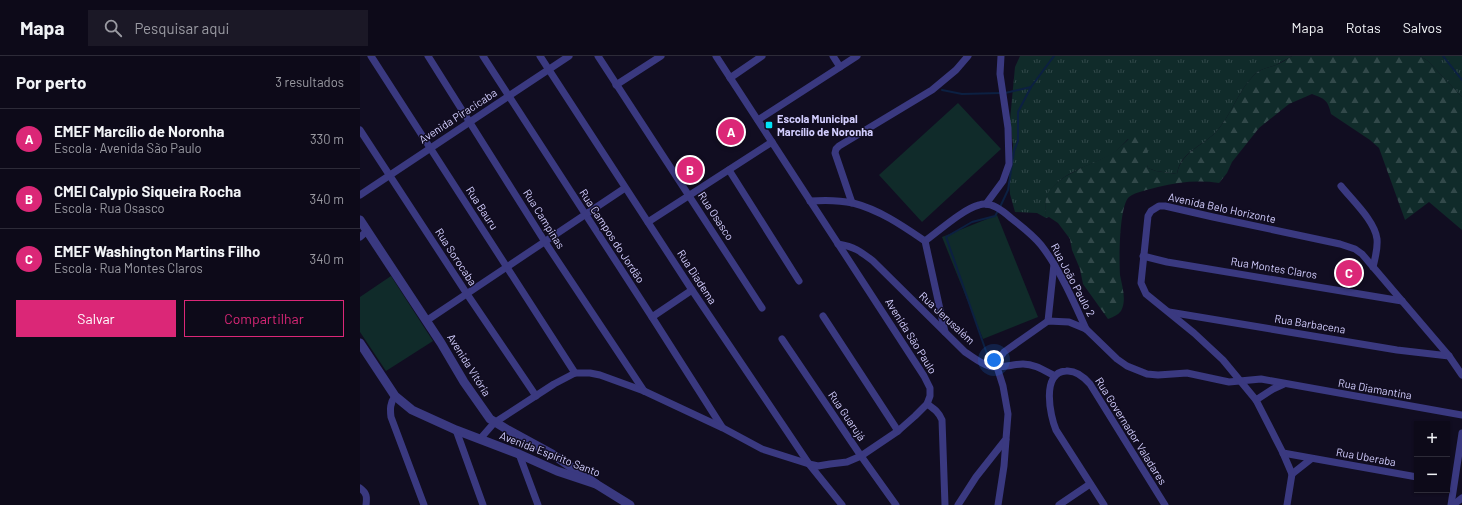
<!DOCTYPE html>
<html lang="pt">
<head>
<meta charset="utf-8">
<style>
	body { margin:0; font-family:Barlow,sans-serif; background:#1b1826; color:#f1f3f6 }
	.controls { position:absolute; right:12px; bottom:12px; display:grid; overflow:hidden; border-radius:0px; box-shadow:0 1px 3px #0004 }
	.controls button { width:36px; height:36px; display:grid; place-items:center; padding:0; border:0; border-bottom:1px solid #2d2b38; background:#0d0a19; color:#f1f3f6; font:20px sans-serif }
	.you { position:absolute; left:634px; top:304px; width:14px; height:14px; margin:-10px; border:3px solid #fff; border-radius:50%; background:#1a73e8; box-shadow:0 0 0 6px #1a73e833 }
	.badge { display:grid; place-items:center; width:26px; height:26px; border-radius:50%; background:#db2777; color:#fff; font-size:13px; font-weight:700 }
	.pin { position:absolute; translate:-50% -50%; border:2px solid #fff; box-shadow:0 1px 4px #0006 }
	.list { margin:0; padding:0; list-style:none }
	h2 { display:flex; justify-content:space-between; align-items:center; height:52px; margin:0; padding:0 16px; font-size:17px }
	h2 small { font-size:13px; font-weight:400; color:#9a9aa2 }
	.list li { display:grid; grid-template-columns:26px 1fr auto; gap:12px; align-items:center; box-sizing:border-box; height:60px; padding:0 16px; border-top:1px solid #2d2b38 }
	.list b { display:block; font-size:15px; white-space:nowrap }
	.list p { margin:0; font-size:13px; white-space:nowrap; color:#9a9aa2 }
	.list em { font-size:13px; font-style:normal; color:#9a9aa2 }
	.actions { display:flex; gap:8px; padding:12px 16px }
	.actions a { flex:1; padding:9px 0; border:1px solid #db2777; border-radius:0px; text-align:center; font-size:14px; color:#db2777 }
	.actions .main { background:#db2777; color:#fff }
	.icon { flex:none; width:22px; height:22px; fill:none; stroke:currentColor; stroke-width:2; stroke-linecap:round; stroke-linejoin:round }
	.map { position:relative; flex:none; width:1102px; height:449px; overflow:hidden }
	header { display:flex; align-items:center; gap:24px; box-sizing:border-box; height:56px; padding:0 20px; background:#0d0a19; border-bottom:1px solid #2d2b38 }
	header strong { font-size:19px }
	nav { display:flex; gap:22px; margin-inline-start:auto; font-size:14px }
	.search { width:280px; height:36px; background:#1b1826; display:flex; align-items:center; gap:10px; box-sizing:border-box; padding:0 14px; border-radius:0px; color:#9a9aa2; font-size:15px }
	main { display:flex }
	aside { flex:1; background:#0d0a19 }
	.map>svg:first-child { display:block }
</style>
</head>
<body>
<header>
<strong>Mapa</strong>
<div class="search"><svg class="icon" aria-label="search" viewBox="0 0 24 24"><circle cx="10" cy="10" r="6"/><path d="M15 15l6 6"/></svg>Pesquisar aqui</div>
<nav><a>Mapa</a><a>Rotas</a><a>Salvos</a></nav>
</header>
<main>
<aside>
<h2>Por perto<small>3 resultados</small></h2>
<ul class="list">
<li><span class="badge">A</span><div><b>EMEF Marcílio de Noronha</b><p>Escola · Avenida São Paulo</p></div><em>330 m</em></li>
<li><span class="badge">B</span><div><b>CMEI Calypio Siqueira Rocha</b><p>Escola · Rua Osasco</p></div><em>340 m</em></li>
<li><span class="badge">C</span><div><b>EMEF Washington Martins Filho</b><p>Escola · Rua Montes Claros</p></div><em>340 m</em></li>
</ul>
<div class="actions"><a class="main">Salvar</a><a>Compartilhar</a></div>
</aside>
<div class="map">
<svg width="1102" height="449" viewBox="0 0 1102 449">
	<defs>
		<pattern id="grass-tufts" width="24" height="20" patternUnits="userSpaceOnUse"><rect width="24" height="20" fill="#102b2a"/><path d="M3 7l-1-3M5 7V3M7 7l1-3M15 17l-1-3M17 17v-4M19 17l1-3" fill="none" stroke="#32494a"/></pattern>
		<pattern id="forest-firs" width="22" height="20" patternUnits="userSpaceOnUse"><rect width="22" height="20" fill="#102b2a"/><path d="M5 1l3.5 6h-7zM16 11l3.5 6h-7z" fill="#32494a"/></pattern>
	</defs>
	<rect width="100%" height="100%" fill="#110d21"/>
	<g fill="url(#grass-tufts)">
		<path d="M660,0h272c-5,3 -11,6 -16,9 -8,3 -16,4 -22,10 -17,17 -23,42 -40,59 -14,13 -34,19 -37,40l-21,-3 -8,-3 -2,-6 -18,-23c-5,5 -10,11 -16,15 -21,12 -53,18 -65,42 -2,6 -1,15 -1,22l-9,-5 -22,-1 -5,-18 -1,-16 4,-33 -3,-25 5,-53z"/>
		<polygon points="1060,0 1102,0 1102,41 1068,5"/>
	</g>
	<path fill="url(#forest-firs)" d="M932,0h128l8,5 34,36v133l-33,-28 -24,18 -26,-72 -9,-8 -39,-26c-3,-14 -6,-15 -19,-20l-23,10 -30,24 -27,34 -5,11 -8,10c-20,-3 -41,-1 -61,4 -7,2 -23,5 -29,10 -10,9 -10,63 -9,78 2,11 7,25 1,36 -3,4 -8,6 -13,8l-25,-35 -3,-15 -8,-19 -2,-11 -12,-16 -9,-6 -3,1c0,-6 -1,-13 0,-19 5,-23 48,-35 65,-45 11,-6 16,-17 28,-20l8,7c2,9 -2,18 1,27l8,3 21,3c4,-21 23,-27 37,-40 17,-17 23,-42 40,-59 6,-6 14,-7 22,-10 5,-2 11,-6 16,-9z"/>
	<g fill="#102b2a">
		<polygon points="598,47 641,93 562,166 519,119"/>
		<polygon points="637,159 678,261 623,283 582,181"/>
		<polygon points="31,220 73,285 26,315 0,276 0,241"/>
	</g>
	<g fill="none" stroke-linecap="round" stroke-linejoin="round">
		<g stroke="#0c2042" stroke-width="2">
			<polyline points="1083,0 1102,24"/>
			<polyline points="582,34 602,38 641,37"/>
			<polyline points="645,37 671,31"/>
			<polyline points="640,151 648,134 654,95 658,85 658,56 671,31 694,0"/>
			<polyline points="627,298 586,181 612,166 635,160 638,155"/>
		</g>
		<g stroke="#3a3980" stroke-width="7">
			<polyline points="11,0 215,317"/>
			<polyline points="68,0 185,186 284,335"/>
			<polyline points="123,0 292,261 362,371"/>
			<polyline points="180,0 332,234 449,408 482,449"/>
			<polyline points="238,0 402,252"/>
			<polyline points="473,0 480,11"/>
			<polyline points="370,22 402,0"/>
			<polyline points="256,29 301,0"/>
			<polyline points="398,64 497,0"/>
			<polyline points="0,74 107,238 176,340"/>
			<polyline points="369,114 439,225"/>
			<path d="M981,130c11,14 34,35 36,53 1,10 -2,19 -4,28"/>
			<polyline points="0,139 209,0"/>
			<path d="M450,145c14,-1 29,-1 43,2 27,7 50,23 72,38"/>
			<polyline points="492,147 475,97 476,93 479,90 572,34 596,14 608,0"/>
			<polyline points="626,148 643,125 649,108 648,72 640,18 641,0"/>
			<polyline points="288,166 412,86"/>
			<polyline points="0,181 7,175"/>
			<path d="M565,185c14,-10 38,-32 54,-36 12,-4 24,6 32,13 10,8 22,17 30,27 18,23 33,57 45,84"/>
			<polyline points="565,185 585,276"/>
			<path d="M478,188c17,3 22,7 35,17l92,91c8,5 15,11 24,14 12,3 23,-2 34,-2 12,0 22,7 32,12"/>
			<polyline points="783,200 807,206 1042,245"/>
			<polyline points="809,256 1037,294 1089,300"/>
			<polyline points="463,260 538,375"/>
			<polyline points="292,261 332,234"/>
			<polyline points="66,265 265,132"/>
			<polyline points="688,265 694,208"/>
			<polyline points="422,283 501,400 536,449"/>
			<path d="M35,340c-5,7 -5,13 -4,21l33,88"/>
			<polyline points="896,344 913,333 924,328"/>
			<path d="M567,348c7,5 12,8 15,16l3,85"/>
			<polyline points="96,374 123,449"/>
			<polyline points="120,383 134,367 194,328 215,317 230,317 240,319 284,335 363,372 402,393 449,408 458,410 470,408 487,406 501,400 538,375 555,360 567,348 570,340 570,332 564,320 356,0"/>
			<polyline points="923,397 1057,421"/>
			<polyline points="159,398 178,449"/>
			<polyline points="932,418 951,403"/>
			<path d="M0,432c7,5 7,9 6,17"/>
			<polyline points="598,449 616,421 646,383 648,358 643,330 637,311 638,304 644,296 688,265 709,266 726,273 757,303 767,310 787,318 798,319 827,317 869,326 901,323 1102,359"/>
			<polyline points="638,449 644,410 646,384"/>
			<polyline points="699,449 730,428"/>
			<path d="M744,449l-48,-75c-6,-14 -15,-58 10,-59 10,-1 18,6 24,13l75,121"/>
			<polyline points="927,449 932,418 923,397 896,344 863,304 834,277 786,238 781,227 788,160 791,155 799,150 805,150 853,161 980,188 995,193 1002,198 1089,300 1102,319"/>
			<polyline points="1091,449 1102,377"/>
			<polyline points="1093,449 1102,442"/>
		</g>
		<g stroke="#3a3980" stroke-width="9">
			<polyline points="0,164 81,287 104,326 130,363 148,374 192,398 236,428"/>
			<polyline points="0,287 35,340 52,354 96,374 159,398 197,415 236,428 270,449"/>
		</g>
	</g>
	<rect fill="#01e2f7" stroke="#110d21" stroke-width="1.5" x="405" y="65" width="8" height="8" rx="2"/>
	<g text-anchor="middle" stroke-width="3" stroke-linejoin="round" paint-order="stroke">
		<g font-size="11" fill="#d3ceff" stroke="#110d21">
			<text transform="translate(98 60) rotate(-33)" y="4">Avenida Piracicaba</text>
			<text transform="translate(122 152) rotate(57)" y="4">Rua Bauru</text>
			<text transform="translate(862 152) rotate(12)" y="4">Avenida Belo Horizonte</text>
			<text transform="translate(356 160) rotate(57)" y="4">Rua Osasco</text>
			<text transform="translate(184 163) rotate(58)" y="4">Rua Campinas</text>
			<text transform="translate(252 180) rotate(57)" y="4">Rua Campos do Jordão</text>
			<text transform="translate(96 201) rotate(57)" y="4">Rua Sorocaba</text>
			<text transform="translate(914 212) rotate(9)" y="4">Rua Montes Claros</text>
			<text transform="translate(337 221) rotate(57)" y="4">Rua Diadema</text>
			<text transform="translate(713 224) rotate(62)" y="4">Rua João Paulo 2</text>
			<text transform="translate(587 262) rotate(43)" y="4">Rua Jerusalém</text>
			<text transform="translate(950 268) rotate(9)" y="4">Rua Barbacena</text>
			<text transform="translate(551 280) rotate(58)" y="4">Avenida São Paulo</text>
			<text transform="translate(109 309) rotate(58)" y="4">Avenida Vitória</text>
			<text transform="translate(1015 333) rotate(10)" y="4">Rua Diamantina</text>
			<text transform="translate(487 360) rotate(56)" y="4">Rua Guarujá</text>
			<text transform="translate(771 375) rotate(58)" y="4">Rua Governador Valadares</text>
			<text transform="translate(190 398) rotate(21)" y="4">Avenida Espírito Santo</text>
			<text transform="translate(1006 401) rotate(10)" y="4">Rua Uberaba</text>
		</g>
		<g font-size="11" font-weight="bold" fill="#d3ceff" stroke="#110d21" text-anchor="start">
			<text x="417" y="67">Escola Municipal<tspan x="417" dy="13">Marcílio de Noronha</tspan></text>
		</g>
	</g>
</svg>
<div class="controls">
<button>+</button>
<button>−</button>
</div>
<div class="you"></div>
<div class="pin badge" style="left:371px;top:76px">A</div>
<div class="pin badge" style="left:330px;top:114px">B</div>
<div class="pin badge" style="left:989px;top:217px">C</div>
</div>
</main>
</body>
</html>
